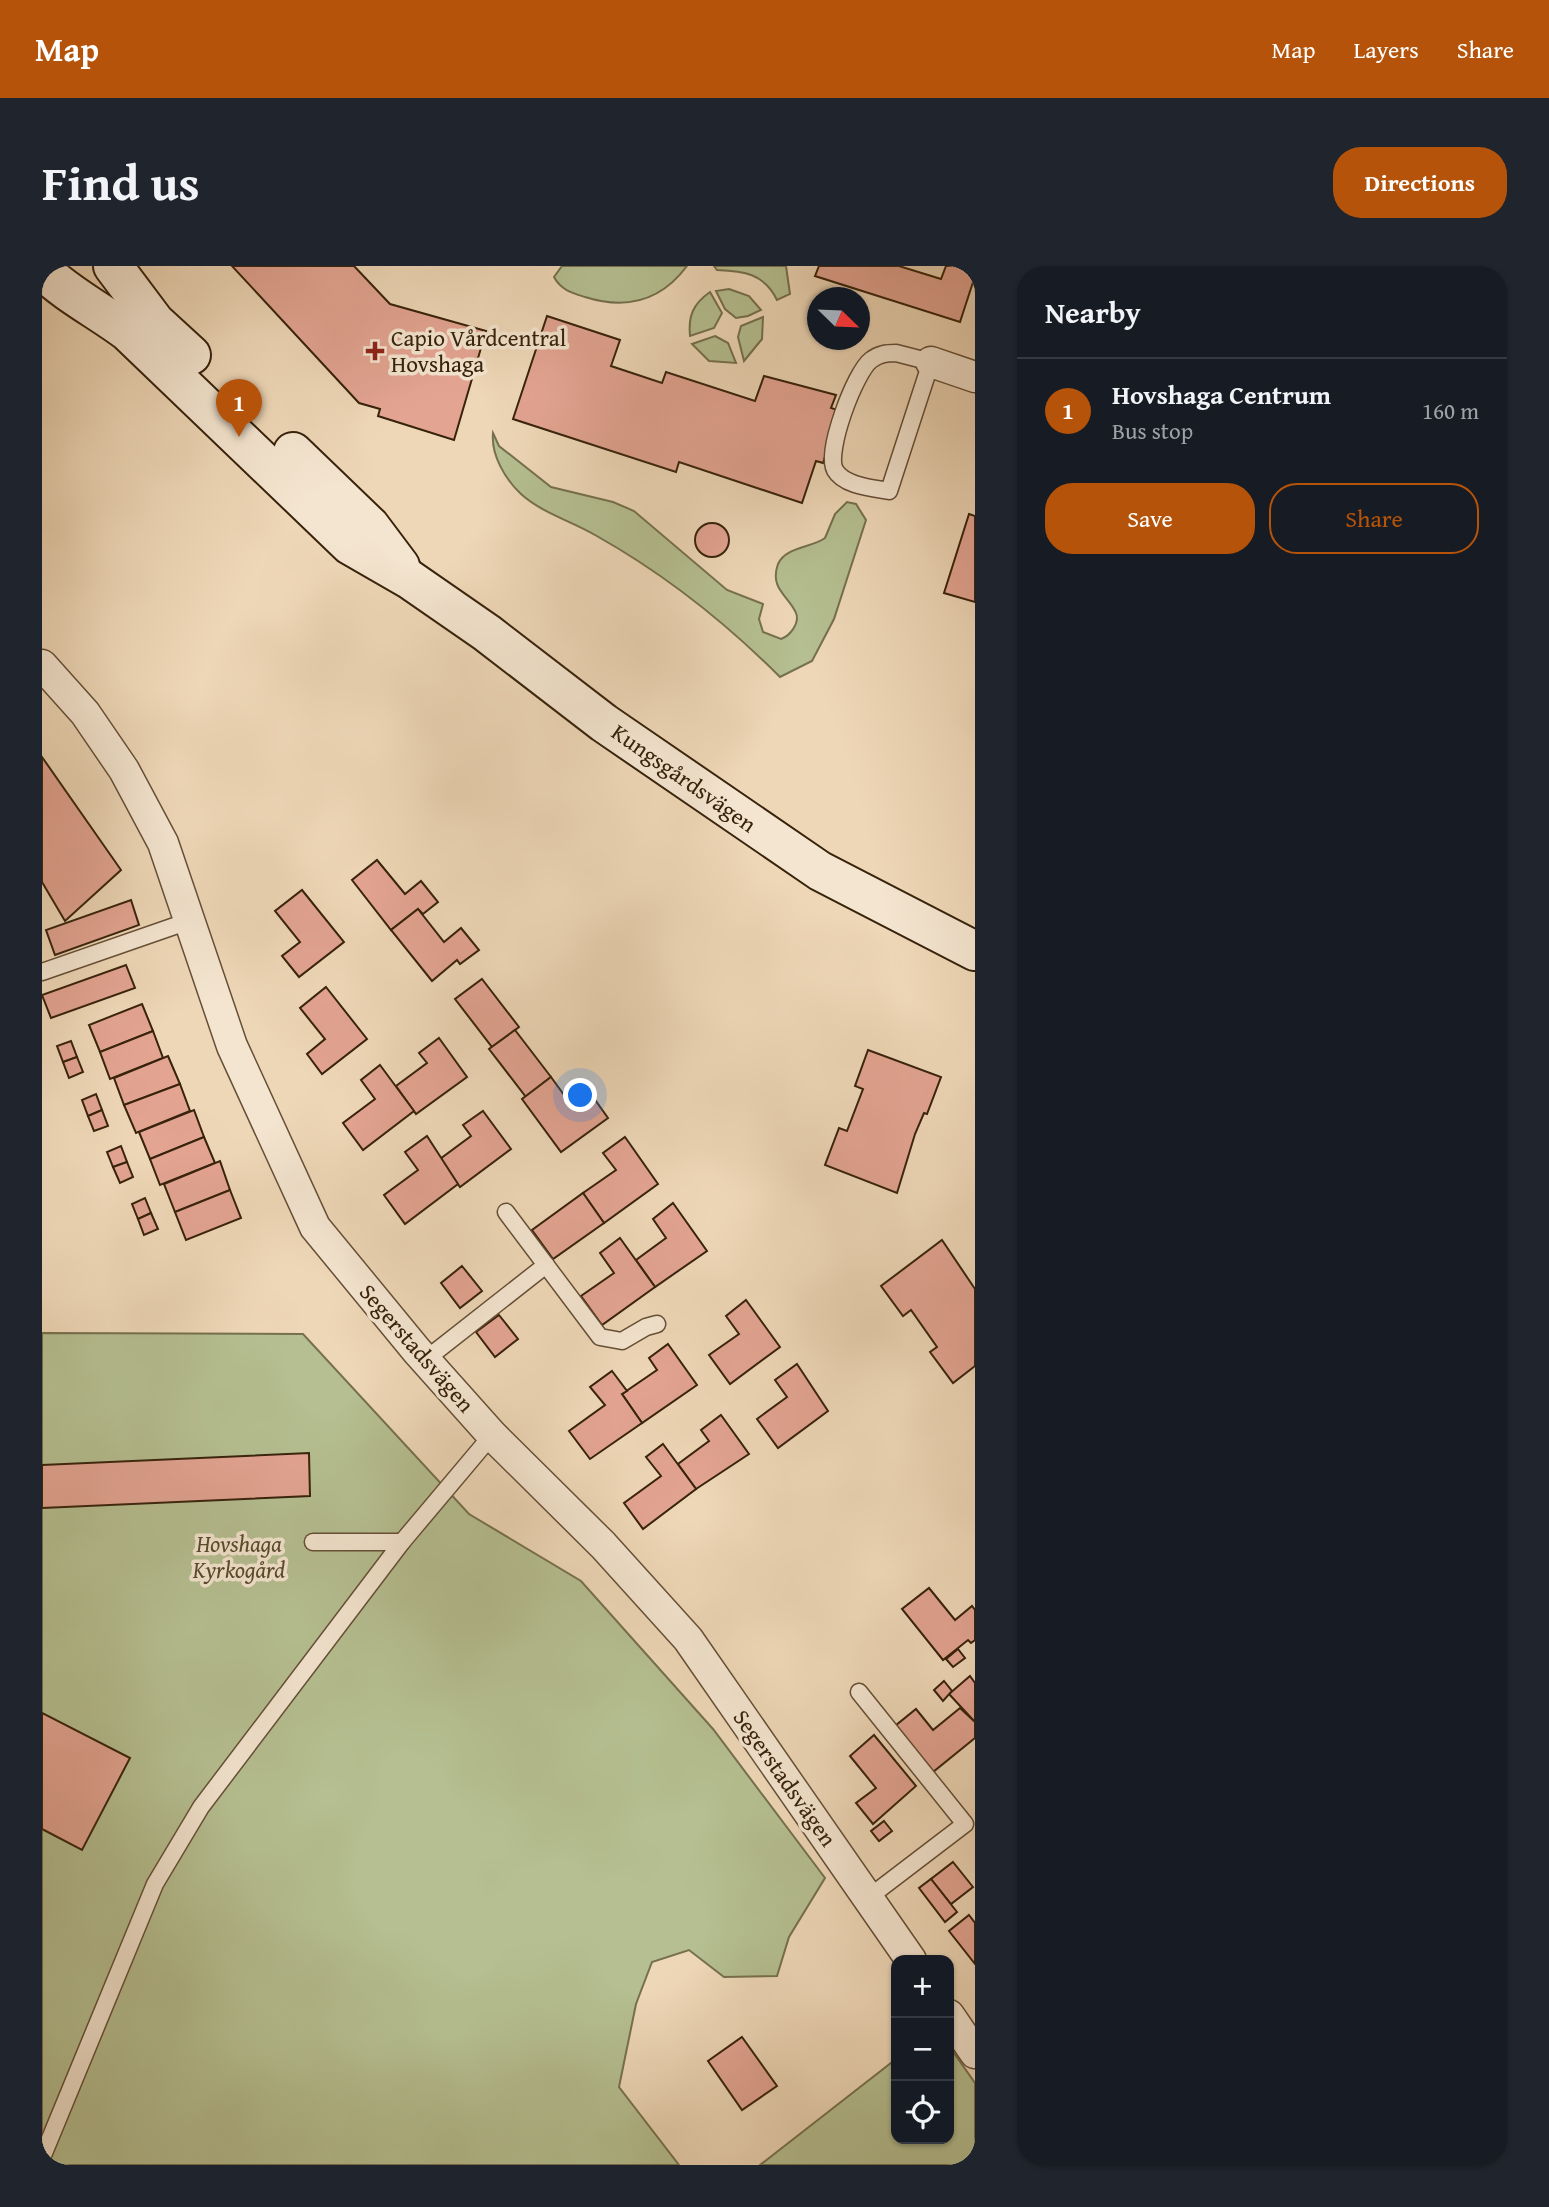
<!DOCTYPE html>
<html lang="en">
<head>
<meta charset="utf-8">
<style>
	body { margin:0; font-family:"Gentium Book Plus",serif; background:#20242c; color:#f1f3f6 }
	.controls { position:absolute; right:21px; bottom:21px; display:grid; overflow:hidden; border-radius:14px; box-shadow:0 2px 5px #0004 }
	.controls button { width:63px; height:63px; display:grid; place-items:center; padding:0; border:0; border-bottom:2px solid #363941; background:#171b24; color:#f1f3f6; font:35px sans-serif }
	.compass { position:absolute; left:765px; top:21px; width:63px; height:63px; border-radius:50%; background:#171b24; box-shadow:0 2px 5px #0004; rotate:113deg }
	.you { position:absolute; left:539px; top:830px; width:24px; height:24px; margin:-18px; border:5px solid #fff; border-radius:50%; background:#1a73e8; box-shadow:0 0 0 10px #1a73e833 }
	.badge { display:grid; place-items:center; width:46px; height:46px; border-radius:50%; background:#b45309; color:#fff; font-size:23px; font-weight:700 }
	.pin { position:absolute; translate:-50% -58px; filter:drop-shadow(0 2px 4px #0008) }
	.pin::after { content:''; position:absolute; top:37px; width:24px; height:21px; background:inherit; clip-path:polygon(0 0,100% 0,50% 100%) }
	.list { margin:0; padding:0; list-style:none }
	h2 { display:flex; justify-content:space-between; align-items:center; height:91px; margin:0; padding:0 28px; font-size:30px }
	h2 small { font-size:23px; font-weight:400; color:#9ea1a6 }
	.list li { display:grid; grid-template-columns:46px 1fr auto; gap:21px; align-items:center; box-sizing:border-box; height:105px; padding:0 28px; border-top:2px solid #363941 }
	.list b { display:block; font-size:26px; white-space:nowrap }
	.list p { margin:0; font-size:23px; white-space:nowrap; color:#9ea1a6 }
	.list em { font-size:23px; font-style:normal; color:#9ea1a6 }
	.actions { display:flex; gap:14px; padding:21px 28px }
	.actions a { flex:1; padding:16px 0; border:2px solid #b45309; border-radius:28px; text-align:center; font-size:24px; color:#b45309 }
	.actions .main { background:#b45309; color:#fff }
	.icon { flex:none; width:38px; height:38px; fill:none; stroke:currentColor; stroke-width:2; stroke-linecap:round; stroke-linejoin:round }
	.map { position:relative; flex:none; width:933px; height:1899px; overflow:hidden; border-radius:28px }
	header { display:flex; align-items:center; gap:42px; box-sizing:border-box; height:98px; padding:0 35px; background:#b45309; color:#fff }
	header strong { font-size:33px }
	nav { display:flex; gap:38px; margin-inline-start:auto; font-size:24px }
	.intro { display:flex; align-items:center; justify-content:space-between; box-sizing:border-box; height:168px; padding:0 42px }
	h1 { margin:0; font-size:49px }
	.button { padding:18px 32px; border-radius:28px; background:#b45309; color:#fff; font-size:24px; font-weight:700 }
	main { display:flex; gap:42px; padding:0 42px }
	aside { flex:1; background:#171b24; border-radius:28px; box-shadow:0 2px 5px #0004 }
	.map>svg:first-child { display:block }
</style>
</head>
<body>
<header>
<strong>Map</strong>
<nav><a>Map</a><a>Layers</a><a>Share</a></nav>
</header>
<div class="intro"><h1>Find us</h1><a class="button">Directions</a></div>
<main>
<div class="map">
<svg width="933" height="1899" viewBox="0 0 933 1899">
	<rect width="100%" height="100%" fill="#eed7b7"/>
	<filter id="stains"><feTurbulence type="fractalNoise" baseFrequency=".00286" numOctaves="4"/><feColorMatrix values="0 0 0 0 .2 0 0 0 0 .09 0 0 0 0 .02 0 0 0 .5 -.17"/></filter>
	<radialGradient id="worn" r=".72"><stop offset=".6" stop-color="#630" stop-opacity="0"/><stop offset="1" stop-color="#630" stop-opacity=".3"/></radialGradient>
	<g fill="#b5bf91" stroke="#76704e" stroke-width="2">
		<path d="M520,0h125c-26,35 -61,44 -102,31 -13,-4 -24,-7 -31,-20z"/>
		<path d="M672,0h72l4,28 -13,6c-13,-27 -34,-29 -60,-30z"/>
		<polygon points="687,23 707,30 719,44 706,50 694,52 683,43 674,25"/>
		<path d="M668,26l12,21 -8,15 -24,8c-2,-20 3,-32 20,-44z"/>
		<polygon points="721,51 720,73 702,95 696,71 699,60"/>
		<polygon points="673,70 686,77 694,97 667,95 650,78"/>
		<path d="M451,167l6,13 52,41 62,15 21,9 93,79 36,14 -4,15 4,13 18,7c9,-3 19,-16 15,-26 -7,-17 -27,-24 -18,-49 7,-17 33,-16 47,-26l10,-24 12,-12 9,2 10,16 -32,99 -22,42 -32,16c-55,-55 -117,-104 -185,-142 -24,-14 -53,-22 -74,-41 -16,-15 -30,-39 -28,-61z"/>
		<polygon points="0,1067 261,1068 427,1248 539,1315 671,1463 783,1612 747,1671 735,1710 682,1711 647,1684 610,1696 594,1738 577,1821 637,1899 0,1899"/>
		<polygon points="907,1780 933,1817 933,1899 718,1899 854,1793 854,1873 907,1873"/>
	</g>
	<g fill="#e3a492" stroke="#37220b" stroke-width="2">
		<polygon points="190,0 312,0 348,38 444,65 412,174 336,150 338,143 317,137"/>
		<polygon points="777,0 857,0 899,13 904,0 933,0 933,10 918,56 773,10"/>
		<polygon points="505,50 578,74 569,100 620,117 624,106 713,135 722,110 794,129 789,142 798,145 781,197 774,195 760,237 637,196 634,206 471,153"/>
		<polygon points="927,248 933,250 933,336 902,327"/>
		<circle cx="670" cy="274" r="17"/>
		<polygon points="0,491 79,604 23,655 0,616"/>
		<polygon points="335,594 363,628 379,615 396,636 381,648 376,643 349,664 310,614"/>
		<polygon points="260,624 302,676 257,711 240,690 258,676 233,645"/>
		<polygon points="89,634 97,659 13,689 4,664"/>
		<polygon points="376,643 402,676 419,662 437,684 418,698 415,694 390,715 349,664"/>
		<polygon points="84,699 93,722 9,752 0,729"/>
		<polygon points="440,713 477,761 450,781 413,733"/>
		<polygon points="284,721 325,773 280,808 265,788 283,773 258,742"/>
		<polygon points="100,738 111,765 58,786 47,759"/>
		<polygon points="473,764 509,811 484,831 447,783"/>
		<polygon points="111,765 121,792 68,813 58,786"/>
		<polygon points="397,772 425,811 374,848 354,820 385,797 377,787"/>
		<polygon points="29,775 35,791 21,796 15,780"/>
		<polygon points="826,784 899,811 885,848 882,847 873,868 855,927 783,899 797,862 805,865 821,823 813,820"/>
		<polygon points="126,790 138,818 82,839 72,812"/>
		<polygon points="35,791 41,806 27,812 21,796"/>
		<polygon points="338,799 372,845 321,884 301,857 333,833 319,814"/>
		<polygon points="509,811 533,844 551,831 566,852 519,886 480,833"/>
		<polygon points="138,818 148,845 94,867 82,839"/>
		<polygon points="54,828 60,844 46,850 40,834"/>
		<polygon points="60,844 66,860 52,865 46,850"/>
		<polygon points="152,844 162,871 108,893 97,866"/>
		<polygon points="441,845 469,883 418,921 398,893 429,870 421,859"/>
		<polygon points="385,870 416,918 363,958 342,929 376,904 363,886"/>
		<polygon points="162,871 173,897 118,919 108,893"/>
		<polygon points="583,871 616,918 562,957 541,927 574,904 561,887"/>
		<polygon points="79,880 85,896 71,901 65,886"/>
		<polygon points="178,895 188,924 133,946 122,918"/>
		<polygon points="85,896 91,911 78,917 71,901"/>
		<polygon points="188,924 199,952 144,974 133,946"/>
		<polygon points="541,927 562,957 511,993 490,964"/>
		<polygon points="103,932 109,947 96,953 90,938"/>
		<polygon points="631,937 665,985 613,1021 594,994 624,972 611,953"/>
		<polygon points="109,947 116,963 102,969 96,953"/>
		<polygon points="578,972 613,1021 560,1059 539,1030 572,1007 558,987"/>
		<polygon points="900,974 933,1023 933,1100 911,1117 888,1086 895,1081 869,1044 861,1050 839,1020"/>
		<polygon points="420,1000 440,1025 418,1042 399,1017"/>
		<polygon points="704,1034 738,1081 688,1118 667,1089 697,1068 684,1050"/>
		<polygon points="457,1049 476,1073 453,1091 434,1066"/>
		<polygon points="626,1078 655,1119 600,1157 580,1128 615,1104 607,1092"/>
		<polygon points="755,1098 786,1145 736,1182 715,1153 745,1131 733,1114"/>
		<polygon points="570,1105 585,1125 580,1128 600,1157 548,1193 527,1165 563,1139 548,1121"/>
		<polygon points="679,1149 707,1188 654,1223 636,1198 667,1175 659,1164"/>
		<polygon points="621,1178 654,1223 601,1263 582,1237 619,1210 604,1191"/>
		<polygon points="267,1187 268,1230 0,1242 0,1199"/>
		<polygon points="887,1322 913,1354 930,1340 933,1344 933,1374 929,1377 926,1374 901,1394 860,1343"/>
		<polygon points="916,1383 923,1392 911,1401 904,1393"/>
		<polygon points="928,1410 933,1417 933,1456 907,1428"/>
		<polygon points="902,1415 910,1425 901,1435 892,1424"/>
		<polygon points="918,1442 933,1456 933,1472 891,1506 853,1460 874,1443 891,1464"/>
		<polygon points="0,1447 88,1492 40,1584 0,1563"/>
		<polygon points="832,1469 874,1520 831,1558 814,1537 834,1522 808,1490"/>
		<polygon points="842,1555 850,1565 837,1575 829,1565"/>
		<polygon points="911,1596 931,1621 909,1638 889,1613"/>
		<polygon points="889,1613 915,1646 903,1656 877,1622"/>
		<polygon points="927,1649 933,1657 933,1698 907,1665"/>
		<polygon points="700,1771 735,1820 700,1844 666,1795"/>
	</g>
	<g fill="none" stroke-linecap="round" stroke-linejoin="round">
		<defs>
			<g id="lane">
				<path d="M854,87l35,9 -42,129c-16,-3 -45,-5 -54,-21 -10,-18 20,-98 36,-110 8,-6 15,-7 25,-7z"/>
				<polyline points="0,706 147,655"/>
				<polyline points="464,946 558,1071 580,1075 604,1061 615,1058"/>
				<polyline points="383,1094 504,999"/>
				<polyline points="271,1276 360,1276"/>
				<polyline points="817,1426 923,1558 826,1632"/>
				<polyline points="0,1892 113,1618 159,1541 360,1276 450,1169"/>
			</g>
			<g id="street">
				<polyline points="889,96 933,111"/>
				<polyline points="0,399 43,447 82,504 121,577 190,780 273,961 375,1085 450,1169 561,1279 646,1373 869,1694"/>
				<polyline points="907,1749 933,1787"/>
			</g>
			<g id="secondary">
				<polyline points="71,0 113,56 149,89"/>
				<path d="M0,4c26,25 58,41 86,62l222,213 59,34 78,54 117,90 216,148 155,80"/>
				<polyline points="251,186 328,260 358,300"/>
			</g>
		</defs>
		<use href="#lane" stroke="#654f36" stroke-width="19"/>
		<use href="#street" stroke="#654f36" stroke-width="33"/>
		<use href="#secondary" stroke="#37220b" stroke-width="42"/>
		<use href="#lane" stroke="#f4e5d0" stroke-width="16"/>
		<use href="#street" stroke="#f4e5d0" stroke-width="30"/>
		<use href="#secondary" stroke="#f4e5d0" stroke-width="38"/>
	</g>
	<path fill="#8f2418" stroke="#f4e5d0" stroke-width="2.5" d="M329.5 74.5h7v7h7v7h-7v7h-7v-7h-7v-7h7z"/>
	<g text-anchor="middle" stroke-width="7" stroke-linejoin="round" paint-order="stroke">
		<g font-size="23" fill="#37220b" stroke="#f4e5d0" text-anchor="start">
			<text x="349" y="80">Capio Vårdcentral<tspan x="349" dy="26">Hovshaga</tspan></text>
		</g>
		<g font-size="23" fill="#37220b" stroke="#f4e5d0">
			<text transform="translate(642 512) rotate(35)" y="8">Kungsgårdsvägen</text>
			<text transform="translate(375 1082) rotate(49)" y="8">Segerstadsvägen</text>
			<text transform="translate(743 1512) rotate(55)" y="8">Segerstadsvägen</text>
		</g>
		<g font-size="23" font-style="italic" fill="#56492c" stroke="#f4e5d0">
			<text x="197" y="1286">Hovshaga<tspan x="197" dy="26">Kyrkogård</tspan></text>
		</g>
	</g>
	<rect width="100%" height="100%" filter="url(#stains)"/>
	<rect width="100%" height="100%" fill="url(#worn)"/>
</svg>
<div class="controls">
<button>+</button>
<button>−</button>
<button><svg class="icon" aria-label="locate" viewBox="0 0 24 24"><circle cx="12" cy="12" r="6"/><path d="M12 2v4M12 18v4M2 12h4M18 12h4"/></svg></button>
</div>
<svg class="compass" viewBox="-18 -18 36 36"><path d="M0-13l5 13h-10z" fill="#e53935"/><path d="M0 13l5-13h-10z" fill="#9ea1a6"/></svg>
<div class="you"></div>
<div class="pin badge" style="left:197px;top:171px">1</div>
</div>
<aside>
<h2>Nearby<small></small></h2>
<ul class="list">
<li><span class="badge">1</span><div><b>Hovshaga Centrum</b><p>Bus stop</p></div><em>160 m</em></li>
</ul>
<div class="actions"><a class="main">Save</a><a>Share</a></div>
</aside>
</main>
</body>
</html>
